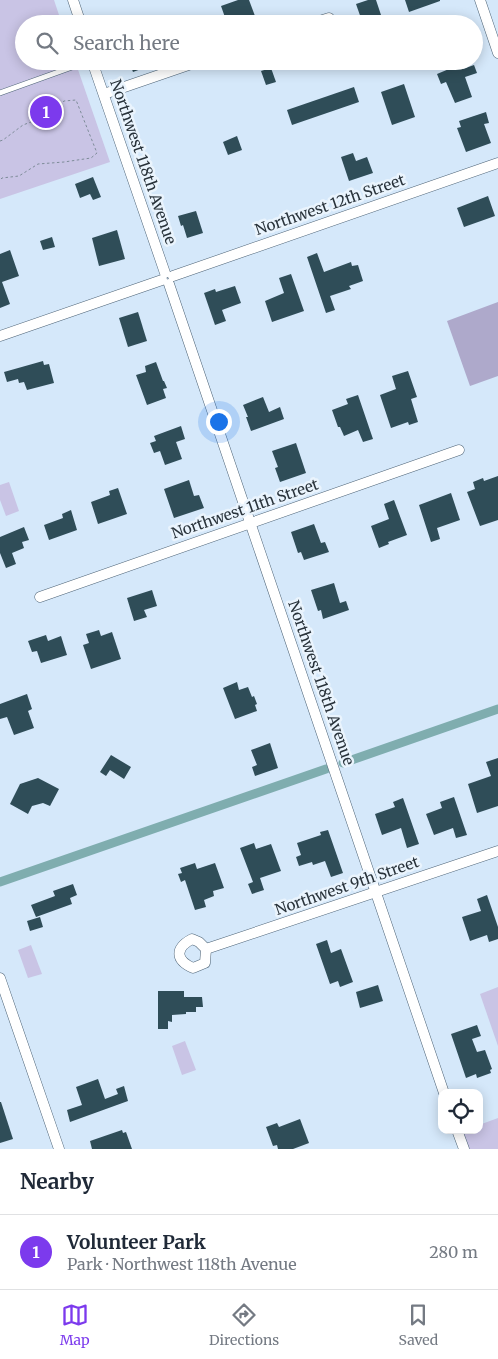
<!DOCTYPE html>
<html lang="en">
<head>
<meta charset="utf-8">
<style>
	body { margin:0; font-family:Merriweather,serif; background:#f2f2f3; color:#1f2937 }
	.controls { position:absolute; right:15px; bottom:15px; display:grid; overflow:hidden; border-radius:10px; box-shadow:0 2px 12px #0003 }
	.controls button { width:45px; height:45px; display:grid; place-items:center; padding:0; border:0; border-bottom:1px solid #e0e1e3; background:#fff; color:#1f2937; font:25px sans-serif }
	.you { position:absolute; left:218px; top:421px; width:18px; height:18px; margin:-12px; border:4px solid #fff; border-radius:50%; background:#1a73e8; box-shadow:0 0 0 8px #1a73e833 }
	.badge { display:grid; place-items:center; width:32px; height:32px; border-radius:50%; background:#7c3aed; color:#fff; font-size:16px; font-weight:700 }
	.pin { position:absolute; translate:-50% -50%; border:2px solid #fff; box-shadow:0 1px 5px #0006 }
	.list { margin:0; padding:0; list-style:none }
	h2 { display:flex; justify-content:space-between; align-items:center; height:65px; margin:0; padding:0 20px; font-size:21px }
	h2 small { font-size:16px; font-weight:400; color:#747a83 }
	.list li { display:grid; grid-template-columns:32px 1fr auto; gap:15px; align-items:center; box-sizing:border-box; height:75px; padding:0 20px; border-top:1px solid #e0e1e3 }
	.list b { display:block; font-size:19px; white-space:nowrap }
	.list p { margin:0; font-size:16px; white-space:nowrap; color:#747a83 }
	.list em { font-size:16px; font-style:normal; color:#747a83 }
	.icon { flex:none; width:28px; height:28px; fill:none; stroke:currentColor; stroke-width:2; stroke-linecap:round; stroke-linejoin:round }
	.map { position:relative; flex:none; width:498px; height:1149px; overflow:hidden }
	.search { position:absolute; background:#fff; box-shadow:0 2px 12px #0003; left:15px; right:15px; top:15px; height:55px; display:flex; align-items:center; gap:12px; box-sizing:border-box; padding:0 18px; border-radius:28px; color:#747a83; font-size:19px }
	.sheet { height:140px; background:#fff }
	nav { display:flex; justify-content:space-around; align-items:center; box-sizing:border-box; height:70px; border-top:1px solid #e0e1e3; background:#fff; font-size:14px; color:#747a83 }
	nav a { display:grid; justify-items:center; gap:2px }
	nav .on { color:#7c3aed }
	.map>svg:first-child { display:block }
</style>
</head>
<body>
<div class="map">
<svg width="498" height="1149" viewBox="0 0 498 1149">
	<rect width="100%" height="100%" fill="#d5e8fa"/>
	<g fill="#c9c4e5">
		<polygon points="0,0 54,0 62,24 24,24 24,61 75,61 110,162 0,199"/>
		<polygon points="9,482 19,511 6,516 0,500 0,485"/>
		<polygon points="31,945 42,974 28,978 18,950"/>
		<polygon points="498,987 498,1046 480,994"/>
		<polygon points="185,1041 196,1070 182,1075 172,1046"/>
		<polygon points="498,1118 498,1149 469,1149 463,1131 479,1130 479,1125"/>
	</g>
	<polygon fill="#aea9cb" points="498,302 498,376 470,386 447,321"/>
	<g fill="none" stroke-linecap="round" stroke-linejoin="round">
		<g stroke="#7fadaf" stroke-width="9">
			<polyline points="343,763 498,709"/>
			<polyline points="0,882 326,769"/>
		</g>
	</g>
	<g fill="#2f4d58">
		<polygon points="238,0 249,0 255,16 244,20 243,17 227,23 221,6"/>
		<polygon points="368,0 376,0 383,21 374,24 363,24 356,4"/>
		<polygon points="405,0 440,0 440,1 409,12"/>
		<polygon points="129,61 159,61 160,62 133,72"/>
		<polygon points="461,64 463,69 474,65 477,73 465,77 472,97 455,103 446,82 441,84 437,74"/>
		<polygon points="271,68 276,82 266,85 261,71"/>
		<polygon points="404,84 415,117 392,125 381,92"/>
		<polygon points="354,87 359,102 292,125 287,110"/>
		<polygon points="486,112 489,123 484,124 491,143 466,152 457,128 461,127 459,121"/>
		<polygon points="237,136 242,150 228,155 223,142"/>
		<polygon points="353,153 356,161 367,157 373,173 349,181 341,157"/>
		<polygon points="93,177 101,197 93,200 90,194 80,198 75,184"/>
		<polygon points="488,196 495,216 464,227 457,208"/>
		<polygon points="196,211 203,233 187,238 183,225 181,226 178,216"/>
		<polygon points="117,230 125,259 99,266 92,238"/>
		<polygon points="52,237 55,247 43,250 40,241"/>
		<polygon points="10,250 19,276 2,282 10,304 0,308 0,254"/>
		<polygon points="317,253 324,272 351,262 352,266 358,265 363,281 349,286 351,289 330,296 335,310 326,313 307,257"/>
		<polygon points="291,274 304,311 272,322 265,301 284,293 279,278"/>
		<polygon points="235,286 241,303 222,310 226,321 215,325 204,293 215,289 216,292"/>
		<polygon points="138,312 147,341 128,347 119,318"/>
		<polygon points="43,361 44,365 49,364 54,383 27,390 24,382 19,383 18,379 7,382 4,372"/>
		<polygon points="156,362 163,381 164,381 167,388 163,389 166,398 147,405 136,375 146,372 145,366"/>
		<polygon points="408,371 417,397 411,399 418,422 409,425 408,422 391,428 380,395 396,389 392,376"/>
		<polygon points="358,395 373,439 363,442 358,430 344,436 340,427 338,427 332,410 348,404 346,399"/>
		<polygon points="263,397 269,412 280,407 284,419 251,431 246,417 248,417 243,405"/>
		<polygon points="181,426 185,439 176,442 182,459 165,465 160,451 154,453 150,443 156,441 154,436"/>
		<polygon points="296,443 306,473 280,482 275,468 278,467 272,451"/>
		<polygon points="498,476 498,520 480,526 467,492 475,489 473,482 483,478 484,481"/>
		<polygon points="189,480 194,496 199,495 204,508 174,518 164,489"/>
		<polygon points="118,488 127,514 98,524 91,502 110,495 109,491"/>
		<polygon points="451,493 460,520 437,528 440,539 431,542 419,505"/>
		<polygon points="394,500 407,535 388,542 389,544 379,548 371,526 389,519 384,504"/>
		<polygon points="71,510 77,530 49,540 44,525 63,518 62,514"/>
		<polygon points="314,524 321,543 325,542 329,552 304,560 301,552 298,553 291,532"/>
		<polygon points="24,527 29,540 22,542 24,548 12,553 16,564 6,568 0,553 0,537"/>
		<polygon points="334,583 340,603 346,601 349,610 323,619 321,610 318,611 311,590"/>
		<polygon points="152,590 157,606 144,610 147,617 134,621 127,598"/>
		<polygon points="99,630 101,636 112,632 121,659 91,669 83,645 89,643 86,634"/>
		<polygon points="46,635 48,641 61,636 67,655 41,663 37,651 32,652 28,641"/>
		<polygon points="237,682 239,690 248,687 252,697 254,696 257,704 255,705 257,711 235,719 223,688"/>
		<polygon points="27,694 32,709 28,711 34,728 14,735 7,717 0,719 0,704"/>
		<polygon points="270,743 278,768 255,776 252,767 257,765 251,750"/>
		<polygon points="111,755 131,767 124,779 110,770 106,776 100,772"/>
		<polygon points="498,758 498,806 477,813 468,784 491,776 486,762"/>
		<polygon points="38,778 59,789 50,806 43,803 32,806 28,814 10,804 20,784"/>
		<polygon points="454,797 467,835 456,838 453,828 434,835 426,814 442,808 440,802"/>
		<polygon points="403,798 419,844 407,848 401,828 382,835 375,814 395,807 393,802"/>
		<polygon points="328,830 343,873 331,877 325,861 313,865 312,862 299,866 296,857 301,855 297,843 321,835 320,832"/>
		<polygon points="254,843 256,849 271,844 281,871 260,878 264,890 252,894 248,884 253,882 240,848"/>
		<polygon points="195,863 197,869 215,863 224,888 213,891 214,896 204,900 206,907 195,910 185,880 181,882 178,874 182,873 180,868"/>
		<polygon points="73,884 77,895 70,898 72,904 36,917 31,905 55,896 53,891"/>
		<polygon points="487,895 498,927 498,939 489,942 487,935 470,941 462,917 481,911 477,899"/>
		<polygon points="40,917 43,927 30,931 27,921"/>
		<polygon points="327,940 331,953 341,949 353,982 340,987 338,981 330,984 316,944"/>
		<polygon points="378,985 383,1001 360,1008 356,992"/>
		<polygon points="158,991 184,991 184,997 202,997 203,1007 196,1007 196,1012 186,1012 186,1014 172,1015 172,1022 168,1021 168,1029 158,1029"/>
		<polygon points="477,1025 481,1036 472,1039 477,1052 485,1050 492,1069 490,1070 491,1073 477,1078 476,1074 466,1078 451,1034"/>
		<polygon points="98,1079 105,1099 118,1094 116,1089 124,1086 128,1101 70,1122 67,1110 82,1105 76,1087"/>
		<polygon points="0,1102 1,1102 13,1139 0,1143"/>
		<polygon points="300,1119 309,1143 293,1149 278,1149 277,1145 273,1146 266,1127 277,1123 279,1127"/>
		<polygon points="122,1130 123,1133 126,1132 132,1149 92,1149 90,1141"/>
	</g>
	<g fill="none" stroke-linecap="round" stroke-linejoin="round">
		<defs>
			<polyline id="lane" points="0,93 89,61"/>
			<g id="street">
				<polyline points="73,0 81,24"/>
				<polyline points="480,0 498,53"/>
				<polyline points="310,24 329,18"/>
				<polyline points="92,61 165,273"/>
				<polyline points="104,94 200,61"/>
				<polyline points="173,276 498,163"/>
				<polyline points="169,284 444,1093"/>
				<polyline points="0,336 162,280"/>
				<polyline points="40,597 459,450"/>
				<path d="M192,939l7,3 7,7 -1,14 -12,5c-18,-8 -18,-20 -1,-29z"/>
				<polyline points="206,949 498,851"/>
				<polyline points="0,978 59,1149"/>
				<polyline points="457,1130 464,1149"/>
			</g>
		</defs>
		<use href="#lane" stroke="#4d6376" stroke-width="6"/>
		<use href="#street" stroke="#4d6376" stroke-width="11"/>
		<polyline stroke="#7e8c99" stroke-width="1" stroke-dasharray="2.5 2.5" stroke-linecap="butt" points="0,141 3,140 23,125 44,117 64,101 76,100 97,153 91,158 64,162 38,164 19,176 2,178 0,180"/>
		<use href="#lane" stroke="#fff" stroke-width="5"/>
		<use href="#street" stroke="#fff" stroke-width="10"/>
	</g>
	<g text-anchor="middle" stroke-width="5" stroke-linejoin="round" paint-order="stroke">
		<g font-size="15" fill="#29333b" stroke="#eaf4fd">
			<text transform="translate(143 162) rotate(71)" y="5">Northwest 118th Avenue</text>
			<text transform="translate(330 205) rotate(-19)" y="5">Northwest 12th Street</text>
			<text transform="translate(245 509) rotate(-19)" y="5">Northwest 11th Street</text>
			<text transform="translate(321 683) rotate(71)" y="5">Northwest 118th Avenue</text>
			<text transform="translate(347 886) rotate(-19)" y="5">Northwest 9th Street</text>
		</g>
	</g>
</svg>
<div class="controls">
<button><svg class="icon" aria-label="locate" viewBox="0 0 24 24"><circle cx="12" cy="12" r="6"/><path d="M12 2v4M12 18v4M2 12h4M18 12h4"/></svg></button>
</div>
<div class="you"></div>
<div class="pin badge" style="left:46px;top:112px">1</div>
<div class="search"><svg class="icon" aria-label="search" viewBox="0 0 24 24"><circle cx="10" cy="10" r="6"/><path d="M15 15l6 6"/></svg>Search here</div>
</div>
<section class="sheet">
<h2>Nearby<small></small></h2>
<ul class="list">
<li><span class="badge">1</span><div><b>Volunteer Park</b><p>Park · Northwest 118th Avenue</p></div><em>280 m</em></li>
</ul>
</section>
<nav>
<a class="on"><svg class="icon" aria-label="map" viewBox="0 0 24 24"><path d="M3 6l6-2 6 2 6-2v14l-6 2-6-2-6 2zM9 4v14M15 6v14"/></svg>Map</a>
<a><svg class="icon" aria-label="directions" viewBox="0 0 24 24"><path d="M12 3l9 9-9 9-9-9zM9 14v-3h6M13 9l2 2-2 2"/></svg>Directions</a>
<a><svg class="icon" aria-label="saved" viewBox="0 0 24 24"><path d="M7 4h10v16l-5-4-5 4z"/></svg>Saved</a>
</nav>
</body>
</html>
